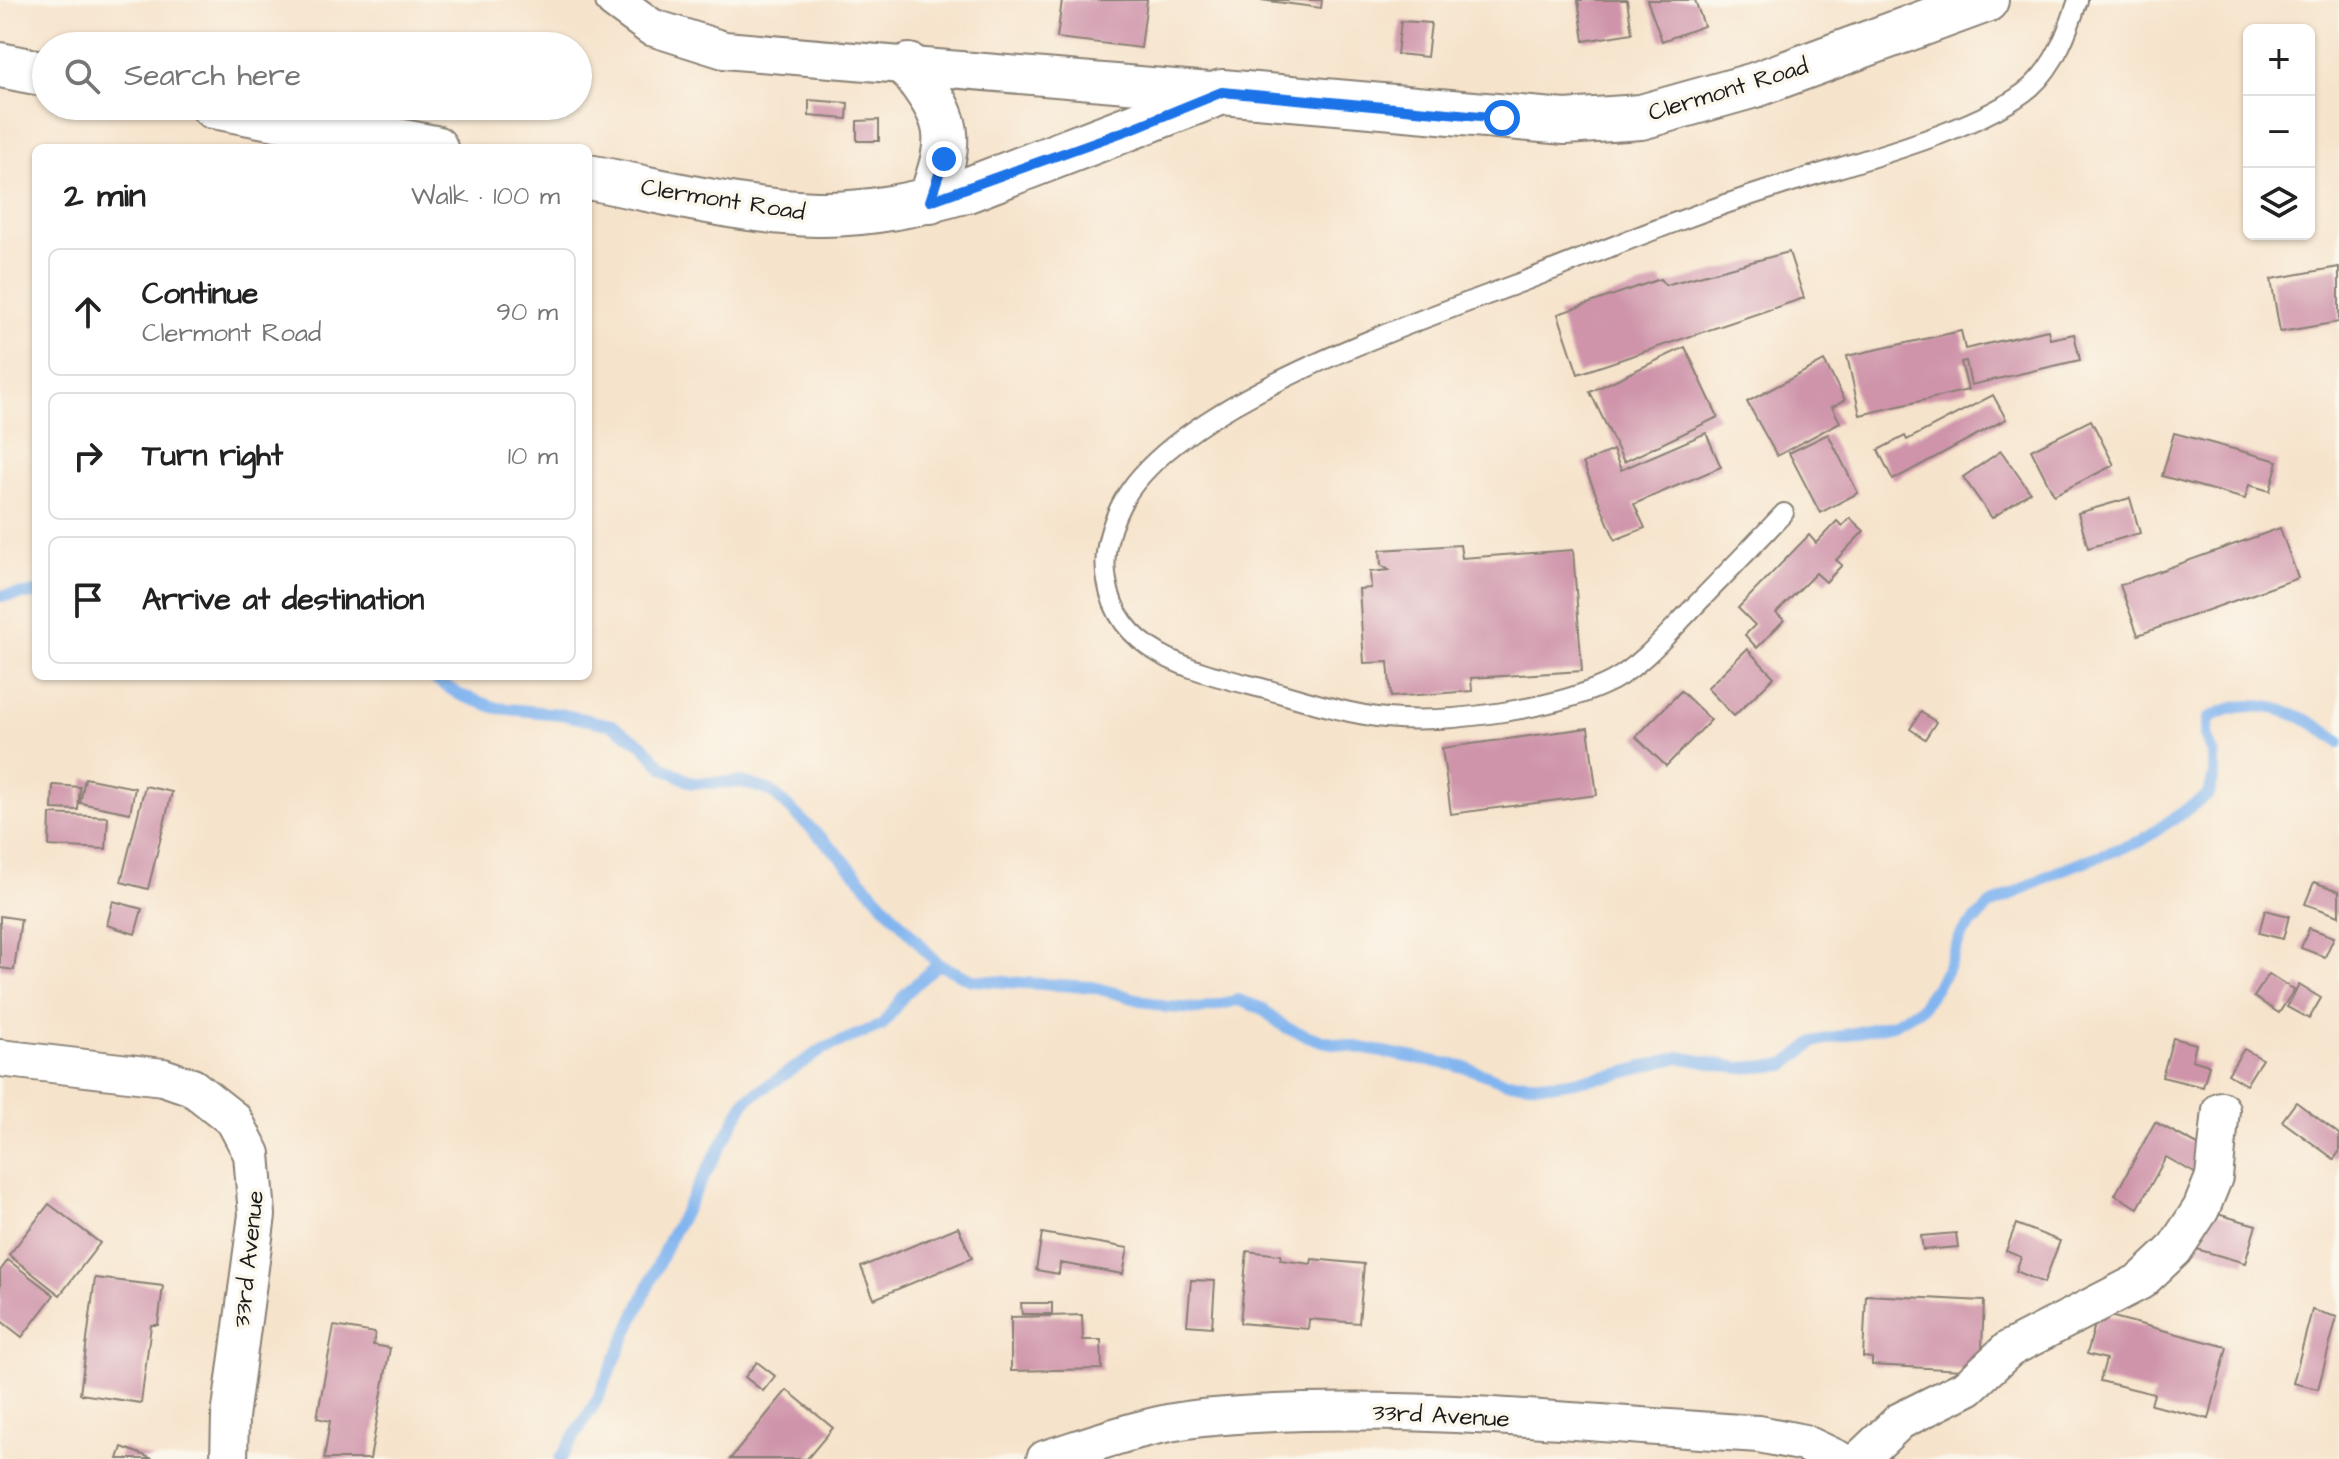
<!DOCTYPE html>
<html lang="en">
<head>
<meta charset="utf-8">
<style>
	body { margin:0; font-family:"Architects Daughter",sans-serif; background:#f2f2f2; color:#222 }
	.controls { position:absolute; right:24px; top:24px; display:grid; overflow:hidden; border-radius:12px; box-shadow:0 2px 6px #0004 }
	.controls button { width:72px; height:72px; display:grid; place-items:center; padding:0; border:0; border-bottom:2px solid #e0e0e0; background:#fff; color:#222; font:40px sans-serif }
	.stop { position:absolute; width:24px; height:24px; margin:-18px; border:6px solid #1a73e8; border-radius:50%; background:#fff }
	.stop.end { background:#1a73e8; border-color:#fff; box-shadow:0 2px 8px #0008 }
	.list { margin:0; padding:0; list-style:none }
	h2 { display:flex; justify-content:space-between; align-items:center; height:104px; margin:0; padding:0 32px; font-size:34px }
	h2 small { font-size:26px; font-weight:400; color:#767676 }
	.list li { display:grid; grid-template-columns:52px 1fr auto; gap:24px; align-items:center; box-sizing:border-box; height:128px; margin:0 16px 16px; padding:0 16px; border:2px solid #e0e0e0; border-radius:12px }
	.list b { display:block; font-size:30px; white-space:nowrap }
	.list p { margin:0; font-size:26px; white-space:nowrap; color:#767676 }
	.list em { font-size:26px; font-style:normal; color:#767676 }
	.icon { flex:none; width:44px; height:44px; fill:none; stroke:currentColor; stroke-width:2; stroke-linecap:round; stroke-linejoin:round }
	.map { position:relative; flex:none; width:2339px; height:1459px; overflow:hidden }
	.search { position:absolute; background:#fff; box-shadow:0 2px 6px #0004; left:32px; top:32px; width:560px; height:88px; display:flex; align-items:center; gap:20px; box-sizing:border-box; padding:0 28px; border-radius:44px; color:#767676; font-size:30px }
	.panel { position:absolute; background:#fff; box-shadow:0 2px 6px #0004; left:32px; top:144px; width:560px; height:536px; border-radius:12px }
	.map>svg:first-child { display:block }
</style>
</head>
<body>
<div class="map">
<svg width="2339" height="1459" viewBox="0 0 2339 1459">
	<rect width="100%" height="100%" fill="#fbf7ec"/>
	<filter id="ink" filterUnits="userSpaceOnUse"><feTurbulence type="fractalNoise" baseFrequency=".0125" numOctaves="2"/><feDisplacementMap in="SourceGraphic" scale="16" xChannelSelector="R" yChannelSelector="G"/><feConvolveMatrix kernelMatrix="1 2 1 2 8 2 1 2 1" color-interpolation-filters="sRGB"/></filter>
	<filter id="wash" filterUnits="userSpaceOnUse"><feTurbulence type="fractalNoise" baseFrequency=".006" numOctaves="4" result="noise"/><feDisplacementMap in="SourceGraphic" scale="32" xChannelSelector="R" yChannelSelector="G"/><feGaussianBlur stdDeviation="1.8" result="paint"/><feColorMatrix in="noise" values="0 0 0 0 0 0 0 0 0 0 0 0 0 0 0 0 0 1.4 0 .05"/><feComposite in="paint" operator="in"/></filter>
	<g filter="url(#wash)">
		<rect width="100%" height="100%" fill="#f6e3cb"/>
		<g fill="none" stroke-linecap="round" stroke-linejoin="round">
			<g stroke="#82b5ef" stroke-width="12">
				<polyline points="0,596 36,593"/>
				<path d="M430,676l30,19 37,13 63,6 52,11 30,19 21,23 29,16 50,-1 29,9 66,62 101,111 34,16 121,7 73,20 33,2 39,-9 23,8 25,20 36,13 143,26 40,15 50,2 60,-9 64,-18 59,11 47,-3 29,-23 79,-18 28,-16 25,-36 16,-39 27,-27 71,-36 81,-29 68,-47 5,-19v-19l-8,-20 3,-18c42,-26 95,-6 130,24"/>
				<polyline points="560,1459 597,1400 669,1240 746,1100 823,1049 882,1025 905,994 938,964"/>
			</g>
		</g>
		<g id="blocks">
			<g fill="#cf94aa">
				<polygon points="1062,0 1147,0 1141,48 1057,38"/>
				<polygon points="1261,0 1322,0 1321,8"/>
				<polygon points="1578,0 1627,0 1632,33 1584,41"/>
				<polygon points="1647,0 1695,0 1704,26 1662,41"/>
				<polygon points="1401,21 1431,23 1427,57 1397,54"/>
				<polygon points="809,100 848,103 847,119 809,116"/>
				<polygon points="879,120 879,141 857,141 857,121"/>
				<polygon points="1789,252 1804,298 1578,374 1558,314 1660,279 1665,285"/>
				<polygon points="2339,267 2339,322 2280,332 2271,279"/>
				<polygon points="2048,330 2050,339 2074,334 2080,360 1971,385 1966,361 1961,362 1968,390 1860,415 1847,356 1961,331 1965,349"/>
				<polygon points="1685,347 1718,417 1624,462 1590,392"/>
				<polygon points="1824,361 1845,400 1832,407 1840,422 1777,456 1747,402"/>
				<polygon points="1993,395 2006,419 1893,480 1878,450 1905,436 1907,440"/>
				<polygon points="2091,420 2114,465 2054,495 2031,450"/>
				<polygon points="1706,433 1721,467 1634,504 1645,528 1615,540 1583,463 1613,450 1621,470"/>
				<polygon points="2174,433 2278,461 2270,491 2249,485 2245,499 2162,476"/>
				<polygon points="1828,434 1858,493 1820,513 1789,453"/>
				<polygon points="2001,451 2030,492 1992,518 1963,477"/>
				<polygon points="2130,498 2140,533 2088,548 2078,513"/>
				<polygon points="1850,518 1864,531 1836,560 1842,565 1826,582 1816,573 1776,613 1784,620 1757,648 1745,635 1755,625 1738,608 1809,535 1816,543 1837,521 1842,526"/>
				<polygon points="2280,528 2298,578 2138,635 2120,585"/>
				<polygon points="1460,545 1462,558 1573,550 1582,671 1471,678 1472,691 1391,697 1388,662 1364,663 1359,589 1371,588 1370,572 1389,570 1381,565 1380,550"/>
				<polygon points="1747,649 1774,677 1734,716 1707,688"/>
				<polygon points="1681,691 1711,720 1666,766 1636,737"/>
				<polygon points="1921,712 1936,722 1925,739 1910,729"/>
				<polygon points="1588,728 1597,795 1451,814 1442,748"/>
				<polygon points="85,778 135,788 130,813 80,803"/>
				<polygon points="53,785 80,787 78,810 52,809"/>
				<polygon points="145,786 172,792 148,889 121,882"/>
				<polygon points="50,814 108,817 106,849 49,846"/>
				<polygon points="2314,882 2339,891 2339,916 2305,904"/>
				<polygon points="113,901 142,909 135,934 107,925"/>
				<polygon points="2265,910 2289,916 2283,939 2259,933"/>
				<polygon points="0,916 21,919 14,970 0,968"/>
				<polygon points="2309,928 2334,937 2325,957 2301,948"/>
				<polygon points="2269,974 2294,990 2279,1013 2254,997"/>
				<polygon points="2299,985 2321,998 2309,1019 2287,1007"/>
				<polygon points="2173,1038 2196,1044 2192,1060 2209,1065 2203,1087 2162,1077"/>
				<polygon points="2244,1049 2262,1059 2246,1085 2228,1074"/>
				<polygon points="2296,1102 2339,1134 2339,1152 2334,1159 2282,1121"/>
				<polygon points="2155,1122 2211,1152 2198,1175 2166,1157 2138,1208 2115,1195"/>
				<polygon points="49,1204 100,1243 60,1295 9,1255"/>
				<polygon points="2203,1210 2256,1225 2245,1263 2193,1248"/>
				<polygon points="2016,1224 2060,1241 2044,1283 2016,1271 2021,1257 2006,1251"/>
				<polygon points="958,1227 972,1258 874,1299 861,1267"/>
				<polygon points="1042,1233 1128,1248 1123,1274 1060,1263 1059,1274 1036,1270"/>
				<polygon points="1956,1233 1958,1247 1923,1250 1921,1236"/>
				<polygon points="1247,1251 1281,1255 1280,1260 1311,1264 1312,1259 1364,1264 1359,1323 1309,1319 1308,1329 1240,1323"/>
				<polygon points="8,1260 54,1295 22,1337 0,1320 0,1271"/>
				<polygon points="95,1278 163,1286 158,1325 151,1325 141,1403 80,1394"/>
				<polygon points="1191,1280 1215,1281 1212,1327 1187,1325"/>
				<polygon points="1866,1295 1984,1301 1981,1371 1872,1365 1872,1358 1863,1357"/>
				<polygon points="1021,1303 1052,1303 1052,1314 1022,1314"/>
				<polygon points="2312,1310 2337,1317 2318,1389 2293,1383"/>
				<polygon points="2098,1313 2227,1347 2209,1419 2151,1405 2154,1394 2100,1381 2106,1359 2087,1354"/>
				<polygon points="1082,1315 1083,1340 1101,1340 1102,1369 1011,1371 1011,1317"/>
				<polygon points="334,1326 375,1333 373,1345 390,1348 370,1459 324,1459 330,1421 317,1418"/>
				<polygon points="757,1362 775,1376 763,1391 745,1377"/>
				<polygon points="787,1390 833,1428 807,1459 730,1459"/>
				<polygon points="122,1447 153,1459 118,1459"/>
			</g>
		</g>
	</g>
	<g filter="url(#ink)">
		<use href="#blocks" fill-opacity="0" stroke="#898074" stroke-width="2"/>
		<g fill="none" stroke-linecap="round" stroke-linejoin="round">
			<defs>
				<path id="service" d="M1784,513c-32,34 -65,68 -97,101 -23,24 -46,51 -75,67 -54,28 -165,43 -226,37 -38,-4 -79,-17 -117,-28 -64,-17 -150,-31 -162,-109 -5,-27 2,-52 14,-76 52,-103 299,-184 406,-225 84,-33 167,-67 253,-94 67,-22 200,-55 251,-99 25,-23 37,-56 47,-87"/>
				<g id="minor">
					<polyline points="614,0 651,27 724,50 1222,92"/>
					<polyline points="0,1058 163,1077 192,1087 234,1120 252,1154 257,1215 230,1417 229,1459"/>
					<path d="M1045,1459c51,-16 104,-36 157,-41 185,-18 372,5 557,16l45,9 34,16"/>
					<polyline points="1860,1459 1900,1421 1968,1387 2009,1349 2141,1281 2174,1250 2201,1209 2214,1177 2221,1110"/>
				</g>
				<g id="tertiary">
					<polyline points="0,65 46,74"/>
					<path d="M909,66c43,57 45,68 21,135"/>
					<polyline points="213,106 435,148"/>
					<path d="M588,177c75,14 152,35 229,37 51,1 101,-10 150,-24l255,-98 343,30 76,-5 114,-32 231,-85"/>
				</g>
			</defs>
			<use href="#service" stroke="#898074" stroke-width="22"/>
			<use href="#minor" stroke="#898074" stroke-width="40"/>
			<use href="#tertiary" stroke="#898074" stroke-width="48"/>
			<use href="#service" stroke="#fff" stroke-width="18"/>
			<use href="#minor" stroke="#fff" stroke-width="36"/>
			<use href="#tertiary" stroke="#fff" stroke-width="44"/>
		</g>
	</g>
	<g fill="none" stroke-linecap="round" stroke-linejoin="round" filter="url(#ink)">
		<polyline stroke="#1a73e8" stroke-width="10" points="944,159 930,201 1131,129 1222,92 1502,118"/>
	</g>
	<g text-anchor="middle" stroke-width="7" stroke-linejoin="round" paint-order="stroke">
		<g font-size="24" fill="#1c1c1c" stroke="#fbf7ec">
			<text transform="translate(1728 89) rotate(-17)" y="8">Clermont Road</text>
			<text transform="translate(723 199) rotate(9)" y="8">Clermont Road</text>
			<text transform="translate(248 1259) rotate(-84)" y="8">33rd Avenue</text>
			<text transform="translate(1441 1415) rotate(3)" y="8">33rd Avenue</text>
		</g>
	</g>
</svg>
<div class="controls">
<button>+</button>
<button>−</button>
<button><svg class="icon" aria-label="layers" viewBox="0 0 24 24"><path d="M12 4l9 5-9 5-9-5zM3 14l9 5 9-5"/></svg></button>
</div>
<div class="stop" style="left:1502px;top:118px"></div>
<div class="stop end" style="left:944px;top:159px"></div>
<div class="search"><svg class="icon" aria-label="search" viewBox="0 0 24 24"><circle cx="10" cy="10" r="6"/><path d="M15 15l6 6"/></svg>Search here</div>
<section class="panel">
<h2>2 min<small>Walk · 100 m</small></h2>
<ul class="list">
<li><svg class="icon" aria-label="ahead" viewBox="0 0 24 24"><path d="M12 20V5M6 11l6-6 6 6"/></svg><div><b>Continue</b><p>Clermont Road</p></div><em>90 m</em></li>
<li><svg class="icon" aria-label="right" viewBox="0 0 24 24"><path d="M7 20v-9h11M14 6l5 5-5 5"/></svg><div><b>Turn right</b></div><em>10 m</em></li>
<li><svg class="icon" aria-label="arrive" viewBox="0 0 24 24"><path d="M6 21V4h12l-3 4 3 4H6"/></svg><div><b>Arrive at destination</b></div></li>
</ul>
</section>
</div>
</body>
</html>
